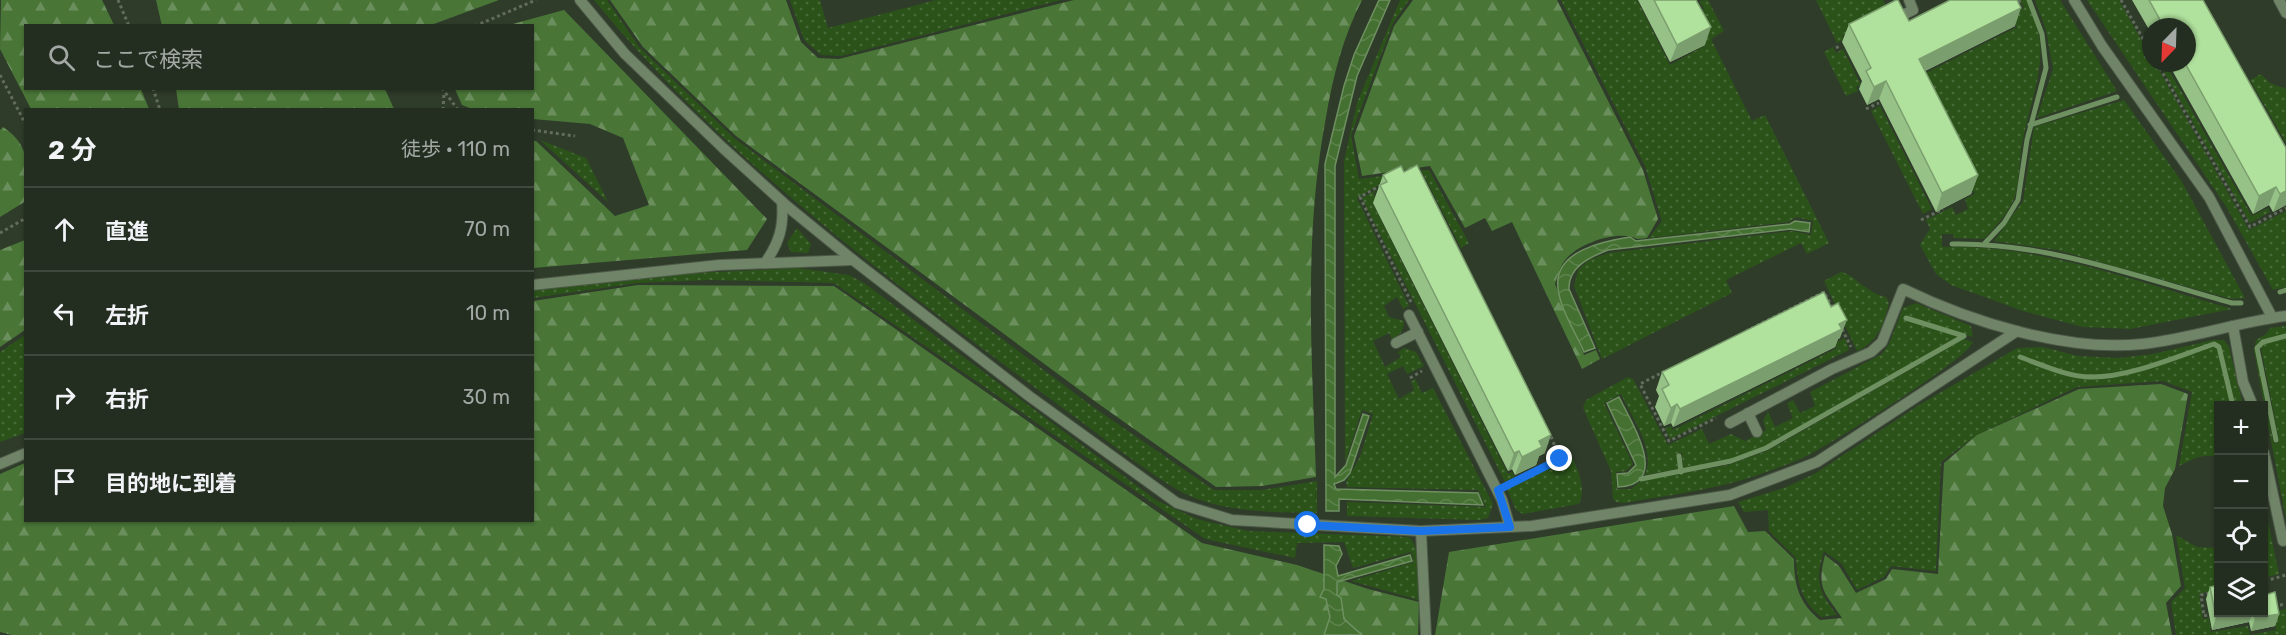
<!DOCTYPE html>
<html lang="ja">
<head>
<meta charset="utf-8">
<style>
	body { margin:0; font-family:Rubik,"Noto Sans JP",sans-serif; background:#2f392d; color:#f1f3f6 }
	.controls { position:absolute; right:18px; bottom:18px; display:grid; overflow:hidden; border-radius:0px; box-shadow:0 2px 4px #0004 }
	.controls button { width:54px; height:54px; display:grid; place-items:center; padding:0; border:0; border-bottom:2px solid #40493e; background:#232d20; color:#f1f3f6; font:30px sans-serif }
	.compass { position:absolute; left:2142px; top:18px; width:54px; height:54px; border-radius:50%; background:#232d20; box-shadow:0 2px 4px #0004; rotate:203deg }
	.stop { position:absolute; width:18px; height:18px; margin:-14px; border:4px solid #1a73e8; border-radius:50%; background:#fff }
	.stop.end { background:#1a73e8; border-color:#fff; box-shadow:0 2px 6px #0008 }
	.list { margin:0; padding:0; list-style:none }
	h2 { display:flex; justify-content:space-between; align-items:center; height:78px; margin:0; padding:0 24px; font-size:26px }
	h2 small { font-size:20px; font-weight:400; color:#a3a8a5 }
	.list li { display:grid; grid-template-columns:39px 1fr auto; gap:18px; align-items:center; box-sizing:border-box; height:84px; padding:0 24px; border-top:2px solid #40493e }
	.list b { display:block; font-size:22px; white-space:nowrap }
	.list em { font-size:20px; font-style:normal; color:#a3a8a5 }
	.icon { flex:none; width:33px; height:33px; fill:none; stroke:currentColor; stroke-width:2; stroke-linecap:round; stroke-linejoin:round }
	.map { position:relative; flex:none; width:2286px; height:635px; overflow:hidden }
	.search { position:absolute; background:#232d20; box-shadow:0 2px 4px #0004; left:24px; top:24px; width:510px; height:66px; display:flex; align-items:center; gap:15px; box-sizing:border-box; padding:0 21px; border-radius:0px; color:#a3a8a5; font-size:22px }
	.panel { position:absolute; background:#232d20; box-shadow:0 2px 4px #0004; left:24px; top:108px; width:510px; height:414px; border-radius:0px }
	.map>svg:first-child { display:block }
</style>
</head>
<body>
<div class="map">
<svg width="2286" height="635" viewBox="0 0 2286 635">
	<defs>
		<pattern id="grass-dots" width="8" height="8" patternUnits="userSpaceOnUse" patternTransform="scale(1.5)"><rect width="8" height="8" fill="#2b5319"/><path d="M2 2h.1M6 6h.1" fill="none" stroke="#496b39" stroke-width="1.8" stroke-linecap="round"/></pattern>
		<pattern id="forest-firs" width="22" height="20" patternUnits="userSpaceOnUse" patternTransform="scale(1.5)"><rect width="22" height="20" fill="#497637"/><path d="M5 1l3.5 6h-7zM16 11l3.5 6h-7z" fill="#6b8f5c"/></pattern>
		<pattern id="water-waves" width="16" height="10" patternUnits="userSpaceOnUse" patternTransform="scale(1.5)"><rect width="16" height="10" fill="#447031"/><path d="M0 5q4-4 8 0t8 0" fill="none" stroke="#5e844e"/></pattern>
	</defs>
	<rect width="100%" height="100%" fill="#2f3c2a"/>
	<g fill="url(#grass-dots)">
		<path d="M594,0h13l32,47 95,91 359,269 121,83h48l55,-9v32c-47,-1 -99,0 -141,-24 -17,-10 -33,-22 -50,-34 -186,-139 -384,-274 -532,-455z"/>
		<polygon points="790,0 820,0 828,28 936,0 1061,0 841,56 821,55 804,40"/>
		<path d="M1400,0h9l-16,23 -42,112 8,44 39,-5 -41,24 52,108 -6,3 -6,-12 -13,9 5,11 15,4c-1,10 -3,14 -12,18l-3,-6 -16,8 12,26 16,-10 -3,-5 6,-4 12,4 8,14 -17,8 -4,-8 -16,8 12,25 15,-9 -3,-8 4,-3 7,14 11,-5 60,116 -5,14 -9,2 -132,-4v-14l139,5 -8,-17 -131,-3 -1,-5 14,-25 13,-43 -11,-4 -17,53 -1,-302 13,-58z"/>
		<polygon points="1561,0 1637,0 1670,65 1706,45 1691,16 1704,9 1699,1 1708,0 1724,31 1711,39 1752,121 1765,115 1829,243 1807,254 1801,243 1726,280 1732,293 1602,359 1574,286 1578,270 1589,260 1608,253 1792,231 1811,235 1813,221 1796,217 1789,222 1649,238 1662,221 1645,166"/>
		<polygon points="1816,0 1883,0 1889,12 1842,36 1844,39 1837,43"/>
		<path d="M2020,0h7c28,52 5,91 -5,144 -3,17 -2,38 -8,55 -7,16 -19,28 -30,40l-30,-1 -1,-4h-11v13c98,-3 196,35 290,62l-102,20 -47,-2 -60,-16 -72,-26 -15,-11 -16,-29 10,-16 -4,-9 26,-13 4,8 12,-6 -3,-10 10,-5 -59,-116 101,-51 -6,-13 13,-6z"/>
		<polygon points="2035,0 2060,0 2117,91 2037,118 2053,69 2046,30"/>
		<polygon points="2087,0 2119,0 2151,57 2151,63 2155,63 2249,230 2286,211 2286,287 2273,290 2227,208"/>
		<polygon points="1833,47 1836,53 1843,49 1861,85 1856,87 1858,91 1846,96 1824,52"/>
		<polygon points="2159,63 2165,63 2252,216 2268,208 2270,212 2250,223"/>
		<polygon points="2261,74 2270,83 2286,89 2286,143 2250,80"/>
		<polygon points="2124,100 2182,182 2245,298 2231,299 2057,250 1994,241 2023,201 2034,127"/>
		<polygon points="1880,106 1932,209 1923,214 1871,111"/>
		<polygon points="540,140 586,158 608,202"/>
		<polygon points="1421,170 1429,170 1469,243 1461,248"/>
		<polygon points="1376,190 1374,194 1376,200 1373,204 1508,474 1512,472 1515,477 1505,482 1362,198"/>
		<polygon points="797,228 811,244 808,253 791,252 787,243"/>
		<path d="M798,268l51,7 15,8 292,217 41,19 51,12 161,6c14,15 10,44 10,63l-68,-19 63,-19 -3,-10 -58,16 -9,-26 -47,1 -2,15 -90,-19 -371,-256 -125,-3 -72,3 -104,15 -1,-8 142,-16z"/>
		<path d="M1841,272c10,0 25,21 45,25l3,6c-5,21 -11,39 -32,48l-33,-70z"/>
		<path d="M1916,303l55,23 2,11 -68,-22 -1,4 55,18 -194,109 -34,13 -48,9 -1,-15 -5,1 1,15 -33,6c11,-26 -13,-57 -24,-81l-17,9 29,61 -7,7 -10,1 1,17h14l10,-8 87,-16 39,-14 197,-112 9,3c-5,17 -143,102 -166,114 -17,8 -35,14 -52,20 -41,14 -87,19 -131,27l-8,-1 -3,-3 -2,-28 -28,-63 3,-8 42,-23 5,2 35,66 34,-16 7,15 22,-10 14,7 21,-11 -3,-9 5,-10 7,16 18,-9 -6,-15 6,-3 7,13 15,-7 -5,-14 72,-38 7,-10 14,-36z"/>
		<polygon points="2286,326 2286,335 2262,340 2256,348 2273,441 2277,444 2279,440 2261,348 2265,343 2286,339 2286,519 2254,351 2256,340 2266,334 2270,328"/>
		<polygon points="25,335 25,433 0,442 0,352"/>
		<polygon points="1845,338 1849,350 1670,439 1665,428 1671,426 1673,430 1837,348 1835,343"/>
		<path d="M2213,340h11l5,7 14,58 -25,1v51c-14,-4 -26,2 -39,9l13,-74 -29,-11 -86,6 -100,48 -36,27 -5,109 -45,-5 -7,11 -27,13 -15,-26 -18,-13c-9,30 -6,40 13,64l-16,2c-20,-17 -24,-34 -25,-59l-27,-27 -1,-21 -24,2 -6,-10 46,-14 32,-15 103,-68 98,-57 26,-1 35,9 41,2 34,-4z"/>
		<path d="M1570,452c7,17 17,35 9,52l-56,10 -7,-4 -9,-21 57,-28 -1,-5z"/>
		<polygon points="2264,503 2279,574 2264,578"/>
		<polygon points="2176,535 2197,547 2218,548 2218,589 2199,594 2203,619 2209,618 2211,632 2248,626 2250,635 2276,630 2274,612 2286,609 2286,635 2176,635 2171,602 2185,588"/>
	</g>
	<g fill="url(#forest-firs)">
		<polygon points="1,0 102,0 114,25 26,26 26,88 141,89 149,109 31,109 0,49"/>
		<polygon points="156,0 499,0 431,25 162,26"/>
		<path d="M610,0h176l15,42 17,16 21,1 235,-59h288c-19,37 -29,76 -36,117 -23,122 -14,236 -10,360l-54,9 -46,1 -120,-85 -360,-266 -93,-89z"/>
		<path d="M1413,0h144l86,170 15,49 -11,19 -10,1c-17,-10 -58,4 -70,19 -7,7 -9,17 -12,26l29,71 12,-5 4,9 -18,10 -70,-147 -20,9 -7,-13 -20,10 -35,-62 -68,10 -8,-40 40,-110z"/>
		<polygon points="564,10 767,219 747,250 533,268 533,141 536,141 615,216 649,205 623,138 590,124 533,119 532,110 472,109 462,105 455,89 532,88 532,26 509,25"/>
		<polygon points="176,89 385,89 394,109 179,109"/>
		<path d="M3,127c30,20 23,41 23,74l-26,16v-87z"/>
		<polygon points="25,240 25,330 0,347 0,250"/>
		<polygon points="638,285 834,286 1202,543 1297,565 1368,589 1419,602 1418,635 12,635 0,632 0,474 25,463 26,520 532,520 533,301"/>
		<path d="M2161,384l27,10 -13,75 -10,19 -2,18 9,28 9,52 -15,17 6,32h-737l14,-83 285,-46 14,26 17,-1 29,28c0,26 5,44 26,61l22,-2c-17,-26 -26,-28 -17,-63l14,11 17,27 30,-14 6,-10 46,5 6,-111 33,-28 102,-46z"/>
	</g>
	<g fill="url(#water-waves)" stroke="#6f9061" stroke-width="1.5">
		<polygon points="1379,0 1390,0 1357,76 1335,166 1335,477 1346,465 1363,414 1369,416 1350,473 1344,480 1334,484 1336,489 1478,493 1483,505 1339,499 1339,511 1326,511 1325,164 1344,86 1354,55"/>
		<path d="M1795,221l15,2 -1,9 -19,-3 -182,21c-18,7 -40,17 -39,39l26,59 -11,4c-8,-19 -24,-43 -26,-64 -5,-37 46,-47 72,-51l6,4 154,-17z"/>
		<path d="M1619,397c12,25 53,88 -1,90l-1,-13 11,-1 8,-8 -29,-62z"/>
		<polygon points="1324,545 1339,546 1342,554 1336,566 1338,576 1410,555 1412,561 1337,582 1337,595 1341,598 1344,619 1362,635 1324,635 1330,617 1326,599 1320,597 1324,589"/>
	</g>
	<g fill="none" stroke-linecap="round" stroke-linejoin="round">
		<g stroke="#6f9061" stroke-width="5">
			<polyline points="2030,125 2117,97"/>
			<polyline points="1985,243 2004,223 2018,200 2027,140 2046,68 2042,34 2029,0"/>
			<path d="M1952,244c95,-2 189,34 280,59h9"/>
			<polyline points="2280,292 2286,290"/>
			<path d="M2020,357c22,8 48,20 72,20 38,0 86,-21 122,-33l5,3 14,59"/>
			<polyline points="2276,440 2257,348 2263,342 2286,336"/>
			<polyline points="1679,456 1681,472"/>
			<polyline points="1641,479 1731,461 1766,448 1964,336 1906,318"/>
		</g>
		<defs>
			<g id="lane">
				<polyline points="580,0 625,54 723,148 788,207 853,260 1029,396 1177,503 1232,520 1421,531 1532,526 1730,495 1817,462 2017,331"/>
				<polyline points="2074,0 2102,46 2209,197 2272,317"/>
				<polyline points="2279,0 2286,13"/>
				<polyline points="1899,17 1913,10 1909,0"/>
				<path d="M765,263c14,-20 19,-36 17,-61"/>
				<polyline points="532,285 719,265 853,260"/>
				<polyline points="1409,315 1502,500 1510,527"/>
				<polyline points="2233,326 2243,382 2253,406"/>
				<polyline points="1396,343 1418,332"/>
				<polyline points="1748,413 1757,432"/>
				<path d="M1730,423l102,-54 39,-17 11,-10 21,-53c68,33 163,63 239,55 48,-5 96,-22 144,-28"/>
				<polyline points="2264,453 2283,541"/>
				<polyline points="0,464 26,453"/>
				<polyline points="1421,531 1426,635"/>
			</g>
		</defs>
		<use href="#lane" stroke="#4d5948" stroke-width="12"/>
		<g stroke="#626d5d" stroke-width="3" stroke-dasharray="3 3" stroke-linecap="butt">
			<polyline points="118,0 129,26"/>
			<polyline points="2019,0 2021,6"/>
			<polyline points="2121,0 2151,53"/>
			<polyline points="475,26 536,0"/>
			<polyline points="1836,48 1841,45"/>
			<polyline points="2157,63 2250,227 2286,208"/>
			<polyline points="0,75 26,125"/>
			<polyline points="153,88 160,110"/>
			<polyline points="442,88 458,110"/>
			<polyline points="1866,109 1879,103"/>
			<polyline points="443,110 444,94"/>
			<polyline points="532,130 575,136"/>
			<polyline points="1381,185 1360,197 1411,302"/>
			<polyline points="1921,220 1943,209"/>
			<polyline points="0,233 26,218"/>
			<polyline points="1842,329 1851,347"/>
			<polyline points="1746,331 1824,292 1833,309"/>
			<polyline points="1665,371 1640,384 1669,441 1716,418"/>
			<polyline points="1410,378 1422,371"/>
			<polyline points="1509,484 1560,459 1550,434"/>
			<polyline points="2264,581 2267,597"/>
			<polyline points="2265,581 2286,575"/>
			<polyline points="2274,606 2286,604"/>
			<polyline points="2207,615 2204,616 2201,595 2218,591"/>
		</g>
		<use href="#lane" stroke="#708468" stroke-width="10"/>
	</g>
	<g fill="#97c287">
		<polygon points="1638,0 1696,0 1705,45 1670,62"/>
		<polygon points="2132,0 2203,0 2286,205 2273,212 2269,205 2253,214 2168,63 2187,63 2187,27 2151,27 2151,33"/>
		<polygon points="1909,21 2015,26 1925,71 1978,175 1971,194 1936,212 1879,99 1867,105 1859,89 1862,81 1842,42 1849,24"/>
		<polygon points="1383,175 1545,453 1539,456 1536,465 1515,475 1512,469 1508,471 1373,203"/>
		<polygon points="1840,338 1838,339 1835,347 1673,427 1671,423 1664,426 1655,407 1659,396 1656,390 1662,372"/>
		<polygon points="2210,587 2218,612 2264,612 2265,595 2279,614 2275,626 2251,631 2249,622 2212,630 2206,599"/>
	</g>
	<g fill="#7b9e6e">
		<polygon points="2021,8 2015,26 1913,77 1919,59"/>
		<polygon points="1711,27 1705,45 1670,62 1677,45"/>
		<polygon points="1886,81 1879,99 1867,105 1874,87"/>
		<polygon points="1978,175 1971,194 1936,212 1942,193"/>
		<polygon points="2276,187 2269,205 2253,214 2259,196"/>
		<polygon points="2286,191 2286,205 2273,212 2280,194"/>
		<polygon points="1847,320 1840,338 1838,339 1835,347 1673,427 1680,409"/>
		<polygon points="1677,404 1671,423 1664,426 1671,408"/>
		<polygon points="1551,435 1545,453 1539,456 1536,465 1515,475 1522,457 1539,441"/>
		<polygon points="1519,451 1512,469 1508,471 1514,453"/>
		<polygon points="2241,612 2253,612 2249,622 2212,630 2216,617"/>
		<polygon points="2279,614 2275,626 2251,631 2255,618"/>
	</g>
	<g fill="#b0e19d" stroke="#7b9e6e" stroke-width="1.5">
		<polygon points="1654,0 1696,0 1711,27 1677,45"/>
		<polygon points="1896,0 1898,0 1909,21 1950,0 2017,0 2021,8 1919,59 1978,175 1942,193 1886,81 1874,87 1866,71 1871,68 1849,24"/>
		<polygon points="2149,0 2203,0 2286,148 2286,191 2280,194 2276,187 2259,196 2185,63 2187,63 2187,27 2164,27"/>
		<polygon points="1417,165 1551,435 1539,441 1542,447 1522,457 1519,451 1514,453 1380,185 1387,182 1383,175 1401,166 1404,172"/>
		<polygon points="1824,292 1831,307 1838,303 1847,320 1839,324 1842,329 1680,409 1677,404 1671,408 1662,389 1669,385 1662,372"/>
		<polygon points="2218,585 2218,612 2241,612 2216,617 2210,587"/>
		<polygon points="2264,585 2265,595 2275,592 2279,614 2255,618 2254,612 2264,612"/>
	</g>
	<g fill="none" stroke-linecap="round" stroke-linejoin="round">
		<polyline stroke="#1a73e8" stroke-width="8" points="1308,525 1421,531 1510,527 1498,490 1560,459"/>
	</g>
</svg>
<div class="controls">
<button>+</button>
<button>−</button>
<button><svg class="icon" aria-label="locate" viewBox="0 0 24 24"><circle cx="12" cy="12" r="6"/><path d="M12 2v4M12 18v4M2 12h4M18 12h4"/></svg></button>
<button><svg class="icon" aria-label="layers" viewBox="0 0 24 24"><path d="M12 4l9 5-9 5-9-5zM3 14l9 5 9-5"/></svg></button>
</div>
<svg class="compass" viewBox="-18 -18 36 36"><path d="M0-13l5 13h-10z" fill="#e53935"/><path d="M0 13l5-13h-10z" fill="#a3a8a5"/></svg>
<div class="stop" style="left:1308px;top:525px"></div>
<div class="stop end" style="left:1560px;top:459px"></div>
<div class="search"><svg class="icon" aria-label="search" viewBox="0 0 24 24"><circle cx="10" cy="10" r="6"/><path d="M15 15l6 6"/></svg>ここで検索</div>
<section class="panel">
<h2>2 分<small>徒歩 · 110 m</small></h2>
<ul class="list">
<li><svg class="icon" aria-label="ahead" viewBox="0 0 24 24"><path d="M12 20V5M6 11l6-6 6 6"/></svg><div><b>直進</b></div><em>70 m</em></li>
<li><svg class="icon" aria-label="left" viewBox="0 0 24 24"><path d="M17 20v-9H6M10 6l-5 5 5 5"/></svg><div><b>左折</b></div><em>10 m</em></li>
<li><svg class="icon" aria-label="right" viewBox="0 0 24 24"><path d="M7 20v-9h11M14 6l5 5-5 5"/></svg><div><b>右折</b></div><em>30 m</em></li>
<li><svg class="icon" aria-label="arrive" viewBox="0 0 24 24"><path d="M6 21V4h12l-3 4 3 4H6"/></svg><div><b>目的地に到着</b></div></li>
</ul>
</section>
</div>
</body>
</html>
